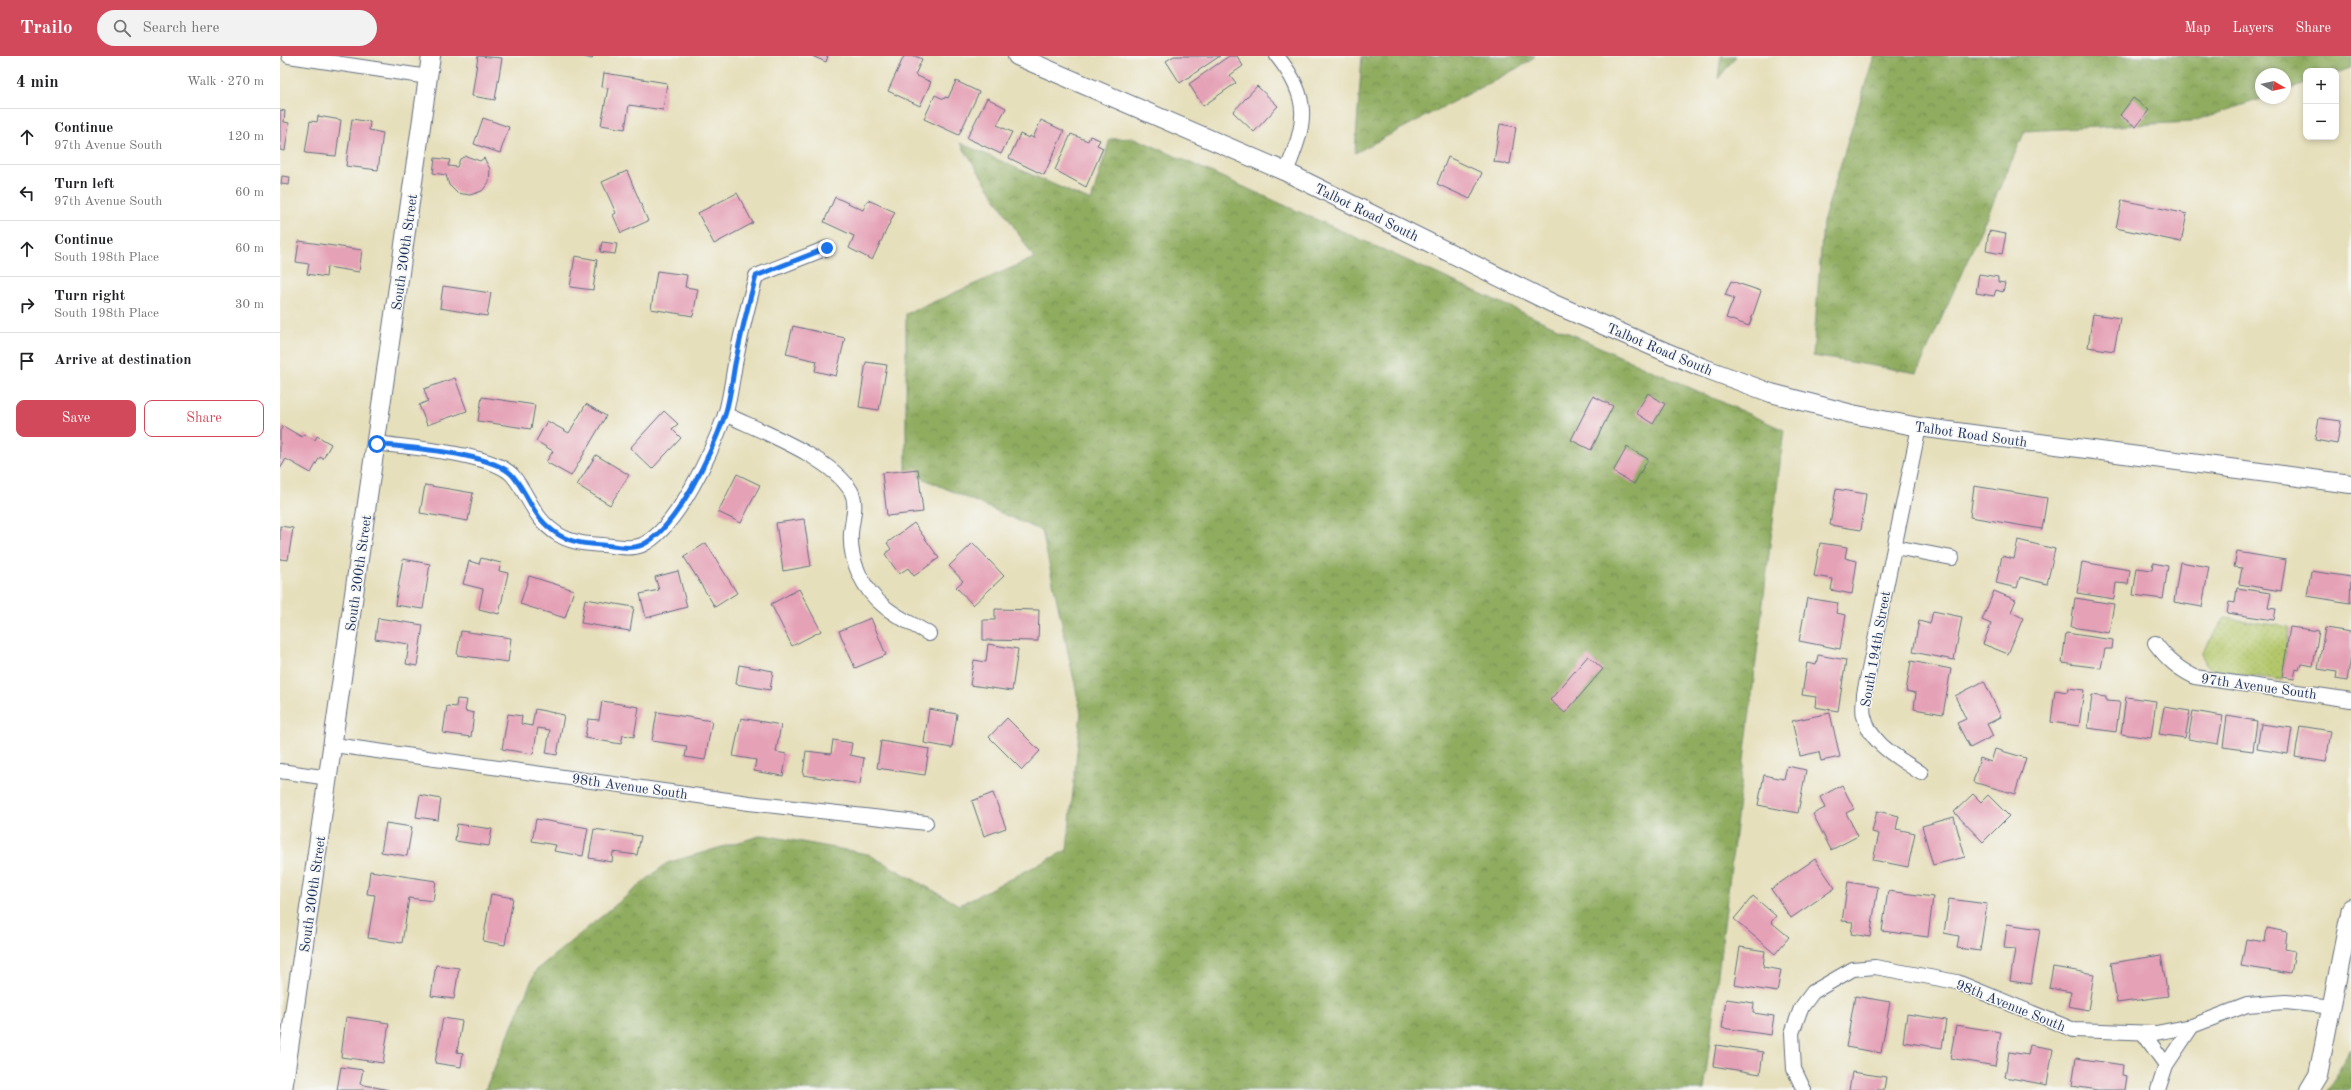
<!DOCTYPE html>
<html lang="en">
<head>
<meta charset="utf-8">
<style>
	body { margin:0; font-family:"Old Standard TT",serif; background:#f2f2f2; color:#202124 }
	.controls { position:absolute; right:12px; top:12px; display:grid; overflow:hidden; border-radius:8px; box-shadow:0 2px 6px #0003 }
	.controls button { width:36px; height:36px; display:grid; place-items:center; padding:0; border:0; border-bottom:1px solid #e0e0e0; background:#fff; color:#202124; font:20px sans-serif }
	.compass { position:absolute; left:1975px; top:12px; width:36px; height:36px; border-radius:50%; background:#fff; box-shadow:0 2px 6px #0003; rotate:99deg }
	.stop { position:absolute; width:12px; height:12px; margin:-9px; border:3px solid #1a73e8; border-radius:50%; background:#fff }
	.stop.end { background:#1a73e8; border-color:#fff; box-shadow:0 1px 4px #0008 }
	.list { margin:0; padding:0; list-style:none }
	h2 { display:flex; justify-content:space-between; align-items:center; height:52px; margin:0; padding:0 16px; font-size:17px }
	h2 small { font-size:13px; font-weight:400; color:#757577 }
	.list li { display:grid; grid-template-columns:26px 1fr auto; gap:12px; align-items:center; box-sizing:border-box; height:56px; padding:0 16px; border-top:1px solid #e0e0e0 }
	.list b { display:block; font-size:15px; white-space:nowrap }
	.list p { margin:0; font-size:13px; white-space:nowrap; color:#757577 }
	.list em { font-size:13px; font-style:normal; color:#757577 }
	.actions { display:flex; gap:8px; padding:12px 16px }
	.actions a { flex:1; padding:9px 0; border:1px solid #d1495b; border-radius:8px; text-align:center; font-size:14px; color:#d1495b }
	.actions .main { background:#d1495b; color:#fff }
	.icon { flex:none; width:22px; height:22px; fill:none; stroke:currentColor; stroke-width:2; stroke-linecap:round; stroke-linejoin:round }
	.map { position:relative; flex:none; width:2071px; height:1034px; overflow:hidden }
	header { display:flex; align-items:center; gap:24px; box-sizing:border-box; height:56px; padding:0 20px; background:#d1495b; color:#fff }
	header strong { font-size:19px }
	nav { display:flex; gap:22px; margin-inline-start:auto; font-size:14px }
	.search { width:280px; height:36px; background:#f2f2f2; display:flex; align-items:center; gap:10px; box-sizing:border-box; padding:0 14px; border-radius:22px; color:#757577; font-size:15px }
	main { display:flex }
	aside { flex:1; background:#fff }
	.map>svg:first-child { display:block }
</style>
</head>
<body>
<header>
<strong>Trailo</strong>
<div class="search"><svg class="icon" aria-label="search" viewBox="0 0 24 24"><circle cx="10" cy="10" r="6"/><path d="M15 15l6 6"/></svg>Search here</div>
<nav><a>Map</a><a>Layers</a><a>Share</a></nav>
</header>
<main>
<aside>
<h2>4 min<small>Walk · 270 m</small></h2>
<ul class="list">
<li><svg class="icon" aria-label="ahead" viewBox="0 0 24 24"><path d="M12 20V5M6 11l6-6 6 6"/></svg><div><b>Continue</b><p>97th Avenue South</p></div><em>120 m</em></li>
<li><svg class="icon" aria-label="left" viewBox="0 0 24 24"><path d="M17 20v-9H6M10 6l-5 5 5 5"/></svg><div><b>Turn left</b><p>97th Avenue South</p></div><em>60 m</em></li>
<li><svg class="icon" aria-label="ahead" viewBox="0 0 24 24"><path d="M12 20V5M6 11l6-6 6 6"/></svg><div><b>Continue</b><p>South 198th Place</p></div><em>60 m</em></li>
<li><svg class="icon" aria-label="right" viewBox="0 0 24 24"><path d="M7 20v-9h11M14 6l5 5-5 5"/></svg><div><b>Turn right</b><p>South 198th Place</p></div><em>30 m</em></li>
<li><svg class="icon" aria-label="arrive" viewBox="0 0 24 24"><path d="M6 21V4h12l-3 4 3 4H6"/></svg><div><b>Arrive at destination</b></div></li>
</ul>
<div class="actions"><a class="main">Save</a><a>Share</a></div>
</aside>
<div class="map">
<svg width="2071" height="1034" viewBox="0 0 2071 1034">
	<defs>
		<pattern id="forest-crowns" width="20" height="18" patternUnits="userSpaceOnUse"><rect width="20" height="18" fill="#8fac5f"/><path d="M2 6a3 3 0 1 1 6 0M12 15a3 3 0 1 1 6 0" fill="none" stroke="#748c52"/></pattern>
		<pattern id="park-dots" width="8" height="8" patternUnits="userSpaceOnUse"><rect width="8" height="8" fill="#b4c86b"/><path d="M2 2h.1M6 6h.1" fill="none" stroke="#9aac5f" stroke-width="1.8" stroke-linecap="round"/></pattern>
	</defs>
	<rect width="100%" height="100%" fill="#f6f6f2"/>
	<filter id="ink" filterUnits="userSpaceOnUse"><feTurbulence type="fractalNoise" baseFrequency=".025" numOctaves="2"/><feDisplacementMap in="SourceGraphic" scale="8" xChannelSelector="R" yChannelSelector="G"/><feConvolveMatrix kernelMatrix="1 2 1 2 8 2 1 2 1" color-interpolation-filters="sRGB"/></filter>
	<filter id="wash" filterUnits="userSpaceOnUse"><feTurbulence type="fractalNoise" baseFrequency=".012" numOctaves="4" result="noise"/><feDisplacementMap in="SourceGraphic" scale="16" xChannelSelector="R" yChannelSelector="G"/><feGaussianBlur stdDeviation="0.9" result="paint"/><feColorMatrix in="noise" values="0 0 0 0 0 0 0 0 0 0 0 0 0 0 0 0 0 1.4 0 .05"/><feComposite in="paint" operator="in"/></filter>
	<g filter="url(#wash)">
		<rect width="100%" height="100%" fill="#e6dfbb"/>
		<g fill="url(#forest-crowns)" stroke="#556e5e">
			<polygon points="1082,0 1255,0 1249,6 1075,97"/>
			<polygon points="1441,0 1456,0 1438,23"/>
			<polygon points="1594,0 2071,0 2071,11 2056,18 2056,15 2026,15 2026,28 2005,35 2005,18 1981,18 1981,42 1984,42 1910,66 1745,75 1637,317 1533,300 1543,166"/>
			<polygon points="855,82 1504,374 1424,1034 205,1034 256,914 387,807 483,779 588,798 679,849 787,794 801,657 762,475 626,415 626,258 754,202 680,87 811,145 830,83"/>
			<polygon points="2071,993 2071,1034 2048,1034"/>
		</g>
		<polygon fill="url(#park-dots)" stroke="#687c64" points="1945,562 2009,571 2002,624 1936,615 1928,611 1921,598"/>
		<g id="blocks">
			<g fill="#e5a1b6">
				<polygon points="198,0 222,2 215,44 192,40"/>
				<polygon points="301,0 313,0 312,3"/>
				<polygon points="532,0 548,0 546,6"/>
				<polygon points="624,0 635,0 642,3 635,19 651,26 640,50 608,35"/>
				<polygon points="894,0 940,0 900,27 886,5"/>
				<polygon points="949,0 957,0 963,10 950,19 956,27 923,50 909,28"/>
				<polygon points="324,17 387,27 383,54 349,49 345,73 321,69 328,32 322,31"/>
				<polygon points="676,25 699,36 679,79 644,63 655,39 664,43 665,41 668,42"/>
				<polygon points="977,30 998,50 974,76 953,56"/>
				<polygon points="707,42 726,52 717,69 732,76 721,98 687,82"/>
				<polygon points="1853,42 1869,54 1856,71 1840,59"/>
				<polygon points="0,54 5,55 4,66 9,67 5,95 0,94"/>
				<polygon points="38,60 61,64 56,100 25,97 30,65 37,66"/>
				<polygon points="203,62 229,71 220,97 194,88"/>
				<polygon points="72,63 90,66 89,74 103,77 98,114 66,110"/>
				<polygon points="761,64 784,75 764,119 729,102 740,78 749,82 750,80 753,82"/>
				<polygon points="1220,68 1236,71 1230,108 1214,106"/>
				<polygon points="791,78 808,85 810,80 820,84 817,89 823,92 806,131 775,114"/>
				<polygon points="186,100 200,105 204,102 210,113 209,126 202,135 190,139 177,137 169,129 166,119 153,117 155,102 170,104 168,110 177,111 180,103"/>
				<polygon points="1168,101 1202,117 1190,143 1157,128"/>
				<polygon points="347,115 368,165 341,177 333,159 336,157 322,126"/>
				<polygon points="2,120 10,121 9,129 1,128"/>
				<polygon points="457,137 473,167 434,188 418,157"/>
				<polygon points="555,141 583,154 588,144 615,156 592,204 569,192 574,180 544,166"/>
				<polygon points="1842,144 1907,158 1901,186 1836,172"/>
				<polygon points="1709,175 1726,178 1722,198 1706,195"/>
				<polygon points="19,185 82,194 79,216 47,211 46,221 27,218 29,208 16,206"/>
				<polygon points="322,186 337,188 335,198 320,196"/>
				<polygon points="295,200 317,204 313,234 290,231"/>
				<polygon points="377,215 407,219 405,231 418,233 413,260 371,253"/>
				<polygon points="1699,218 1718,221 1718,226 1725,227 1723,236 1716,234 1714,240 1696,237"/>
				<polygon points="1451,225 1481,235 1469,270 1446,262 1454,242 1445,239"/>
				<polygon points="163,230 211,237 207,260 160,252"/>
				<polygon points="1813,258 1840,262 1834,295 1808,291"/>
				<polygon points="513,270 565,282 556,320 535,315 537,305 506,298"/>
				<polygon points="586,306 607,309 599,354 579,351"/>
				<polygon points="175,322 187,355 147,369 139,349 148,345 144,333"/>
				<polygon points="1368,337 1385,348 1373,368 1356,357"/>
				<polygon points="1313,340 1333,350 1311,394 1291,384"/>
				<polygon points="202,341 255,349 251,373 198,365"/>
				<polygon points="306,348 326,360 291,420 266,406 273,395 256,385 267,365 289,377"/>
				<polygon points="384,355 398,368 392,373 401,382 372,413 350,392"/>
				<polygon points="2039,362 2061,365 2057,388 2035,384"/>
				<polygon points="3,370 22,381 24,378 35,384 37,380 51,388 43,403 40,401 31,417 6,403 0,413 0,375"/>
				<polygon points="1347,391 1368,403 1354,428 1333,416"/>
				<polygon points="316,399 349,419 330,449 297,429"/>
				<polygon points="638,413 643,456 607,460 602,417"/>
				<polygon points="457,418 480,429 461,467 438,456"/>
				<polygon points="145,429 193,437 188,465 140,457"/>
				<polygon points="1694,430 1767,442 1762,473 1690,461"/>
				<polygon points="1556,433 1586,438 1581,474 1550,469"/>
				<polygon points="524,463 531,510 503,515 496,467"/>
				<polygon points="634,467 659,502 634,520 628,512 619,518 605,498 611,493 607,487"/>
				<polygon points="0,470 13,472 8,504 0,503"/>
				<polygon points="1738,484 1775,493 1767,528 1740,521 1737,532 1716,527 1722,500 1734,503"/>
				<polygon points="426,487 457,537 435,551 404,501"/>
				<polygon points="693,487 724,520 693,549 676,531 683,525 669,510"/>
				<polygon points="1540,487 1567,491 1565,502 1577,505 1572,538 1551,534 1553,523 1534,520"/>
				<polygon points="1957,496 2006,504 2001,535 1959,528 1962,512 1954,511"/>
				<polygon points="201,502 221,507 219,515 228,517 219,558 199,553 203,533 183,528 189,505 199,508"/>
				<polygon points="123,503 150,508 143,553 115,549"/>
				<polygon points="1802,506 1850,514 1848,528 1836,527 1834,543 1797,537"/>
				<polygon points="1900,506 1929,511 1922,551 1894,546"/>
				<polygon points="1873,507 1888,510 1883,543 1853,539 1857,512 1872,514"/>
				<polygon points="398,515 407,551 366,562 360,538 379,534 375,521"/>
				<polygon points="2031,515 2071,521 2070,547 2027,540"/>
				<polygon points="249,520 294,534 285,562 240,548"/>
				<polygon points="1957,532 1991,537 1988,552 1996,553 1994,564 1947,557 1949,546 1955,547"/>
				<polygon points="519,533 541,575 512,590 491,548"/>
				<polygon points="1714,535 1736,544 1731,556 1743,562 1728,598 1703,588 1711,568 1702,564"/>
				<polygon points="1527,542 1558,547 1556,557 1566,559 1560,593 1519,585"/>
				<polygon points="1795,542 1834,548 1829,577 1791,571"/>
				<polygon points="305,543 354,551 350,575 301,567"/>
				<polygon points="715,553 759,554 758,585 703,584 703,564 715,564"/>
				<polygon points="1653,555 1682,561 1674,604 1633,596 1639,565 1650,568"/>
				<polygon points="98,562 143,569 137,610 126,608 129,588 95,583"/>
				<polygon points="591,562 606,599 575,612 559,575"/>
				<polygon points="2010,571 2039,575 2033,610 2021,608 2019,614 2016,613 2014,623 2002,621"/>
				<polygon points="2045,572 2071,576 2071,600 2067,625 2056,623 2057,616 2038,613"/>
				<polygon points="181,575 231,582 228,606 177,599"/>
				<polygon points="1786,577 1833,584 1832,593 1825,593 1821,612 1782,607"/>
				<polygon points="708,588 738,593 732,635 690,629 694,604 706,606"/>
				<polygon points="1538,599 1566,604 1558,655 1535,651 1536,641 1522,639 1527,607 1536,609"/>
				<polygon points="1308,600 1323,613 1285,657 1270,644"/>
				<polygon points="1631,605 1671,613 1663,658 1634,653 1636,637 1626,635"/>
				<polygon points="459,609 493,615 490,634 456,628"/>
				<polygon points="1704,625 1721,661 1707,668 1713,680 1690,692 1677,667 1686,663 1675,640"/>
				<polygon points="1788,632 1804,634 1799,670 1771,666 1775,634 1787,636"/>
				<polygon points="1812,639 1826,641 1826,645 1840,646 1836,676 1808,672"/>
				<polygon points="1846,641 1876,645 1871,682 1841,678"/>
				<polygon points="177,643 187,644 185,655 194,657 191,681 163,677 167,650 176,651"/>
				<polygon points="322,645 359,651 354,681 343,679 341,688 305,682 308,663 319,664"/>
				<polygon points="1884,651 1910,655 1905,682 1879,678"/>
				<polygon points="255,653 284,659 277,699 266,697 270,674 258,672 253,698 222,693 228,658 242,660 241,668 252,670"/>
				<polygon points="649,653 677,658 672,692 644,687"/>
				<polygon points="1913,655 1943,660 1938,688 1908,683"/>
				<polygon points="377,656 432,665 425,704 405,701 407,690 372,685"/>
				<polygon points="1550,657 1560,701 1541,705 1539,696 1520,700 1512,665"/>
				<polygon points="1947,660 1977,665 1973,695 1943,691"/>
				<polygon points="461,662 501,669 496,696 507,698 503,720 474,715 476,704 453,700"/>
				<polygon points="727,662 760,695 742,714 709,681"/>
				<polygon points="1981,668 2012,672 2008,698 1977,693"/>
				<polygon points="2020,670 2051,675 2046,706 2015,701"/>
				<polygon points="553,684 572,687 570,699 584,702 580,728 523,719 526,695 551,698"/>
				<polygon points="601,685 649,693 645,719 597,712"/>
				<polygon points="1715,693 1746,702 1735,738 1693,726 1700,702 1711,706"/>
				<polygon points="1507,710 1526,714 1518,757 1478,749 1484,719 1504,723"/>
				<polygon points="1562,729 1574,753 1566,757 1578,780 1551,794 1533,758 1545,752 1540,741"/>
				<polygon points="713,737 726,772 704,780 692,745"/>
				<polygon points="1693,738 1701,746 1708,739 1729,760 1703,786 1674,756"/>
				<polygon points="140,739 161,743 158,764 136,761"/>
				<polygon points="1597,755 1619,760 1616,773 1635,777 1628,811 1593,804 1599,778 1592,776"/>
				<polygon points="1674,761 1685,801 1653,809 1642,770"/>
				<polygon points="256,763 308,772 303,800 274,795 276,789 252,785"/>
				<polygon points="106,767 132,771 127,800 101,796"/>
				<polygon points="177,768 212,773 209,790 175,785"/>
				<polygon points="314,773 361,780 357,799 333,796 332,806 309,802"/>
				<polygon points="1535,803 1555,832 1511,862 1491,833"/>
				<polygon points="90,815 156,825 153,845 129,842 122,887 88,882 95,839 87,838"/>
				<polygon points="1568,826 1598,831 1590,881 1571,878 1573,866 1562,865"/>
				<polygon points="1608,835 1653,841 1648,881 1602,875"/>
				<polygon points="211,838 233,842 225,889 203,885"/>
				<polygon points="1473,840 1496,860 1491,866 1509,881 1495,898 1454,863"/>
				<polygon points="1669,843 1707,848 1700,895 1677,892 1679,880 1664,877"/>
				<polygon points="1727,868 1760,873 1751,928 1730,925 1735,893 1724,892"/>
				<polygon points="1987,872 2007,876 2005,893 2015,895 2011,918 1961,910 1966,883 1985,886"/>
				<polygon points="1460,891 1485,895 1483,911 1501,914 1497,936 1454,929"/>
				<polygon points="1881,899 1888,940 1837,947 1831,907"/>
				<polygon points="156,909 179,912 174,943 151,940"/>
				<polygon points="1773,911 1814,918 1808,954 1788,950 1791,936 1769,932"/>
				<polygon points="1575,940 1610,946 1601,997 1566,991"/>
				<polygon points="1446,943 1474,947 1473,957 1494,960 1491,979 1442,972"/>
				<polygon points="1627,958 1666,964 1662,992 1623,986"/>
				<polygon points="66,961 109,967 103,1007 61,1001"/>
				<polygon points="163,962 182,965 177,996 183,997 181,1011 155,1007"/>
				<polygon points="1676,969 1721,976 1715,1010 1670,1002"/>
				<polygon points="1436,989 1483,996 1480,1018 1433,1010"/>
				<polygon points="1750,989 1773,993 1767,1029 1725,1021 1729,996 1748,999"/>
				<polygon points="1796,1002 1843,1009 1842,1019 1847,1020 1845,1034 1818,1034 1792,1030"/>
				<polygon points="61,1011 83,1014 80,1028 109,1034 57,1034"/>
				<polygon points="1572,1016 1606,1021 1604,1034 1569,1034"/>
			</g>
		</g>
	</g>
	<g filter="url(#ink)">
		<use href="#blocks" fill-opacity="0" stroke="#626d7f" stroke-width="1"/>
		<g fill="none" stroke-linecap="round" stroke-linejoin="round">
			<defs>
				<g id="minor">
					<polyline points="9,0 148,21"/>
					<path d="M997,0c35,44 29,67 9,116"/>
					<path d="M445,358c35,17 106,43 126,77 7,13 1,28 0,42 -2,27 12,57 34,74 13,11 30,18 44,27"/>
					<path d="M1639,371l-55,267c0,7 -2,15 0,22 6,28 35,42 57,57"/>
					<path d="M97,387c31,5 117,10 136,33 18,22 19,42 46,59 13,8 29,9 44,10 12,1 27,5 39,0 35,-16 70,-94 83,-130 5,-16 7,-34 10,-51 6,-30 13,-59 21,-88l71,-28"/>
					<polyline points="1615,491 1672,502"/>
					<path d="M1875,587c12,16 22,25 40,34l156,23"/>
					<polyline points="54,689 469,747 646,767"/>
					<polyline points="0,715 49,722"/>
					<polyline points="1863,977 1886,1009"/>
					<polyline points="1524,1034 1514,1013 1512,977 1521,952 1533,936 1573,913 1595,911 1677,926 1794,974 1876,977 1912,970 1967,949 2006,946 2053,951"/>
					<polyline points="1878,1034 1886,1009 1912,970"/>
				</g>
				<g id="tertiary">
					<polyline points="737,0 1006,116 1276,249 1421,311 1491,337 1572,358 1639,371 2071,428"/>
					<polyline points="3,1034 151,0"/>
					<polyline points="2029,1034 2038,1019 2071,852"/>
				</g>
			</defs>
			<use href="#minor" stroke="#626d7f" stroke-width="16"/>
			<use href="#tertiary" stroke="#626d7f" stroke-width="20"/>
			<use href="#minor" stroke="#fff" stroke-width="14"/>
			<use href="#tertiary" stroke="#fff" stroke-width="18"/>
		</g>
	</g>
	<g fill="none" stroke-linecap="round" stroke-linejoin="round" filter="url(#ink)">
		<path stroke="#1a73e8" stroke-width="5" d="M97,388c31,4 117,9 136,32 18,22 19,42 46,59 13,8 29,9 44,10 12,1 27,5 39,0 35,-16 70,-94 83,-130 5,-16 7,-34 10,-51 6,-30 13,-59 21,-88l71,-28"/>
	</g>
	<g text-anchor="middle" stroke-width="3" stroke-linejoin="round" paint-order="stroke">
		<g font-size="14" fill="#1b2f5e" stroke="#f6f6f2">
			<text transform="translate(1087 156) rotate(26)" y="5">Talbot Road South</text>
			<text transform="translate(124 196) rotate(-82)" y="5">South 200th Street</text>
			<text transform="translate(1380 293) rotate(23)" y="5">Talbot Road South</text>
			<text transform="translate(1691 378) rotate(8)" y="5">Talbot Road South</text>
			<text transform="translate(78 517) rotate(-82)" y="5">South 200th Street</text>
			<text transform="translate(1595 593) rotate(-80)" y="5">South 194th Street</text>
			<text transform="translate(1979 630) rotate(8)" y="5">97th Avenue South</text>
			<text transform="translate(350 730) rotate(8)" y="5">98th Avenue South</text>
			<text transform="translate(32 838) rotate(-82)" y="5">South 200th Street</text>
			<text transform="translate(1731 949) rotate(22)" y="5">98th Avenue South</text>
		</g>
	</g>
</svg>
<div class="controls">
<button>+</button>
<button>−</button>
</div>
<svg class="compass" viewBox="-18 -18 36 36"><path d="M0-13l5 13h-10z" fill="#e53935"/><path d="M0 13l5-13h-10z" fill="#757577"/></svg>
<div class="stop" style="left:97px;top:388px"></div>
<div class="stop end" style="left:547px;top:192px"></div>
</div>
</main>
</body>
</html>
